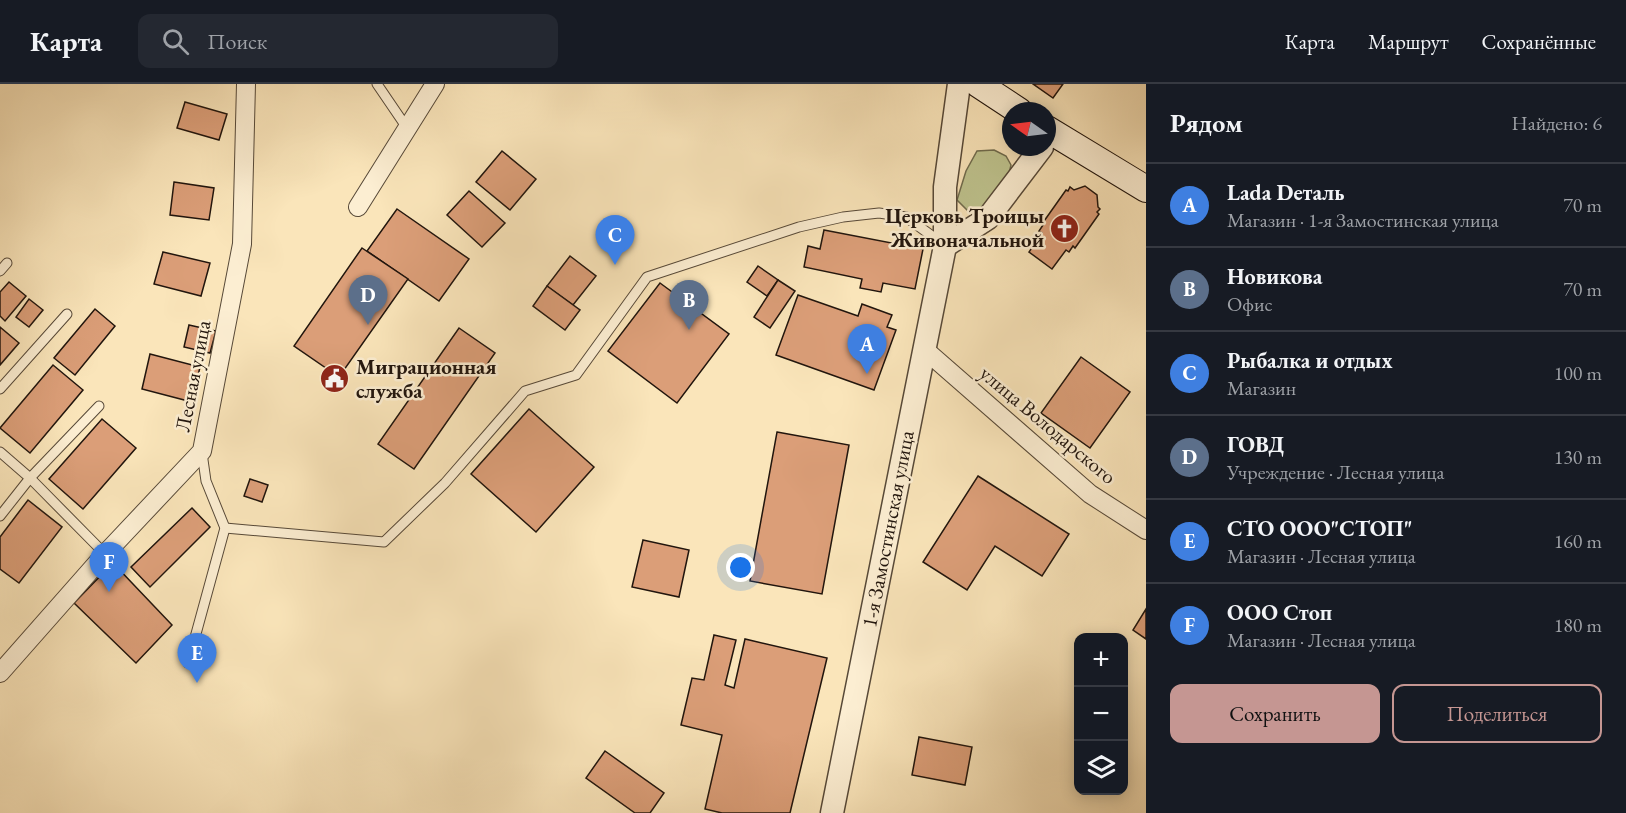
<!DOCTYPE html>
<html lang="ru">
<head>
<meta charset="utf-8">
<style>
	body { margin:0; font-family:"EB Garamond",serif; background:#242831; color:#f1f3f6 }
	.controls { position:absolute; right:18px; bottom:18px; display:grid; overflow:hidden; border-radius:12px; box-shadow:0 3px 15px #0003 }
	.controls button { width:54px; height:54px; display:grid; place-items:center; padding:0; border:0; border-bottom:2px solid #363941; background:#171b24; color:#f1f3f6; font:30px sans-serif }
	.compass { position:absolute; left:1002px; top:18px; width:54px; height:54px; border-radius:50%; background:#171b24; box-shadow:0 3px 15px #0003; rotate:284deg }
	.you { position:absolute; left:741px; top:484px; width:21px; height:21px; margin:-15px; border:4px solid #fff; border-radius:50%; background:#1a73e8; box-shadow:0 0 0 9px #1a73e833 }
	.badge { display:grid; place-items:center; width:39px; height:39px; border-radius:50%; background:#c59692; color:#fff; font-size:20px; font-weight:700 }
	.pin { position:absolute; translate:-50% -50px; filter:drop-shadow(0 2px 3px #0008) }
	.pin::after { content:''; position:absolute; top:32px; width:21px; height:18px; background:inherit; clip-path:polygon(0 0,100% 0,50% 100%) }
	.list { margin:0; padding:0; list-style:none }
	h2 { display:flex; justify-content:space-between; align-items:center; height:78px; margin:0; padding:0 24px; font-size:26px }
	h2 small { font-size:20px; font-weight:400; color:#9ea1a6 }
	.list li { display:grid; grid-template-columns:39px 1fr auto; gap:18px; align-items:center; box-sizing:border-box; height:84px; padding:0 24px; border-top:2px solid #363941 }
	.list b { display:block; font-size:22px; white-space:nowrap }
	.list p { margin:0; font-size:20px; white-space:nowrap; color:#9ea1a6 }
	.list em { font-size:20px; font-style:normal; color:#9ea1a6 }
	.actions { display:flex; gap:12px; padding:18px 24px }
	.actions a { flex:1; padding:14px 0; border:2px solid #c59692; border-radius:12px; text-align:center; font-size:21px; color:#c59692 }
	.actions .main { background:#c59692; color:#111 }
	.icon { flex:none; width:33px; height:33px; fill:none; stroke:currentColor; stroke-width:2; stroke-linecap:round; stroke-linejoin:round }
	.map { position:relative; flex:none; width:1146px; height:729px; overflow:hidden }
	header { display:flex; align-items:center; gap:36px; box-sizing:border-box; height:84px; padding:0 30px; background:#171b24; border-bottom:2px solid #363941 }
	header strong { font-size:28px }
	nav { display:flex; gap:33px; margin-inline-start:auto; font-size:21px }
	.search { width:420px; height:54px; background:#242831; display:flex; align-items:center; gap:15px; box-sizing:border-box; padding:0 21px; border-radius:12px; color:#9ea1a6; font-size:22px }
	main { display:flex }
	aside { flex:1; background:#171b24 }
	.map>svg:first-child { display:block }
</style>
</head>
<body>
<header>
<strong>Карта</strong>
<div class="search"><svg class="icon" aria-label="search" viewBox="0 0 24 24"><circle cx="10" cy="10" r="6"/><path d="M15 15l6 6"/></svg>Поиск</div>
<nav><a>Карта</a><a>Маршрут</a><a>Сохранённые</a></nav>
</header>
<main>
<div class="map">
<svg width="1146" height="729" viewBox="0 0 1146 729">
	<rect width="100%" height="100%" fill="#fae5ba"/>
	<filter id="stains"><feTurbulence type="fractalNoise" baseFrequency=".00333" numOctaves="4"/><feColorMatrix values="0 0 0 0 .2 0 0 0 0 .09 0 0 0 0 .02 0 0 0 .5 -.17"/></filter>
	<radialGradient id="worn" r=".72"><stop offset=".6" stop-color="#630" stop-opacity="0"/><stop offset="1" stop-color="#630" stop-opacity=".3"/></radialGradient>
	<polygon fill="#bfc48f" stroke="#706c4e" stroke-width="1.5" points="994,66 1006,72 1011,81 1007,98 981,127 968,127 957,116 966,87 977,67"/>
	<g fill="#db9e78" stroke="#21150d" stroke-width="1.5">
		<polygon points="1033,0 1063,0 1053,14"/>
		<polygon points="185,18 227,30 219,56 177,44"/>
		<polygon points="502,67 536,95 510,126 476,98"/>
		<polygon points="174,98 214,104 209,136 170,131"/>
		<polygon points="1085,102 1097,111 1098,123 1100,125 1097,128 1099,130 1075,164 1073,162 1069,168 1066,166 1052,185 1029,168 1042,149 1039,147 1043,141 1042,140 1066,106 1068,107 1070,103 1074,106"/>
		<polygon points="469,107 505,139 482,163 447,131"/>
		<polygon points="397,125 469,175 439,217 367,167"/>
		<polygon points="824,146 923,165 915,205 883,199 881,208 860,204 862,195 804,183 808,162 820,165"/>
		<polygon points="362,164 408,195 339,293 294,262"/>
		<polygon points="163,168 210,179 201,212 154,200"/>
		<polygon points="570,172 596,192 573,221 547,202"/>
		<polygon points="758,182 778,196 767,212 747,198"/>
		<polygon points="778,196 795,207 770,244 754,233"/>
		<polygon points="9,198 26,212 5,237 0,232 0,208"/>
		<polygon points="660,199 729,250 677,319 608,267"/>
		<polygon points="547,202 580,226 565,246 533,222"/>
		<polygon points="798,211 858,232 862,220 892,231 887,243 896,246 874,306 776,271"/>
		<polygon points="29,215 43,226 29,243 16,233"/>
		<polygon points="95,225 115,242 75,291 54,274"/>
		<polygon points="189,241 216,247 210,269 184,263"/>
		<polygon points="0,243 19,259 0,281"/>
		<polygon points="459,244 495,269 414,385 378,360"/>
		<polygon points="150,270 200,283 192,318 142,305"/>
		<polygon points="1081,273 1130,308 1090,364 1041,329"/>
		<polygon points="53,281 83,306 30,369 0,344"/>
		<polygon points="529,325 594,383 536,448 471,390"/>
		<polygon points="102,335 136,364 83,425 49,395"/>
		<polygon points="777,348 849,361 822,510 750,497"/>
		<polygon points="978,392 1069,450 1042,492 995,462 967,506 923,478"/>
		<polygon points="250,395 268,401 262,418 244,412"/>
		<polygon points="28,416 62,443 19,499 0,485 0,453"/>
		<polygon points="192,424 210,443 150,503 131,483"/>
		<polygon points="643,456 689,466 679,513 632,503"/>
		<polygon points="113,479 172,541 136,579 74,519"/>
		<polygon points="1146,525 1146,555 1133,546"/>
		<polygon points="714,551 736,556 725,601 734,604 745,555 827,574 790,729 722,729 705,725 722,651 681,641 692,594 704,596"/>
		<polygon points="919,653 972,663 965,701 912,691"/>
		<polygon points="605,667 664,709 650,729 635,729 586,694"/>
	</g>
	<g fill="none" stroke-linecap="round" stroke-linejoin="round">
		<defs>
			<g id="service">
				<polyline points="377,0 407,44"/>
				<polyline points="0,187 7,179"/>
				<polyline points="0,305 67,230"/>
				<polyline points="0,368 30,394 105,470"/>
				<polyline points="0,432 30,394 99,322"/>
				<polyline points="225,444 384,458 445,399 525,307 576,291 647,193 799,143 843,133 879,129 906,133 943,160"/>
				<polyline points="188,579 225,444 206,397 202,369"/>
			</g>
			<g id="minor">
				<polyline points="358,123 435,0"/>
				<polyline points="924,265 1090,410 1146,446"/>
				<polyline points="0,589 105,470 202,367 242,160 246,0"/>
			</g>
			<g id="tertiary">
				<polyline points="945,162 988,134 1042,63"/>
				<polyline points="832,729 945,162 945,103 959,0"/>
			</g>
			<g id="secondary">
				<polyline points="978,0 1019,27"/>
				<polyline points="1047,45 1146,105"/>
			</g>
		</defs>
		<use href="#service" stroke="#574938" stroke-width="11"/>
		<use href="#minor" stroke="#574938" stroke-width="20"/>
		<use href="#tertiary" stroke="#574938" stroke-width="25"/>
		<use href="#secondary" stroke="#21150d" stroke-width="28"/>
		<use href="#service" stroke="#fceed2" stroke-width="9"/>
		<use href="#minor" stroke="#fceed2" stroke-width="18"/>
		<use href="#tertiary" stroke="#fceed2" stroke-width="22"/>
		<use href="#secondary" stroke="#fceed2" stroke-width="26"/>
	</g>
	<defs>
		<symbol id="church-disc" viewBox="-11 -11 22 22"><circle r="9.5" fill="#8f2418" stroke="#fceed2"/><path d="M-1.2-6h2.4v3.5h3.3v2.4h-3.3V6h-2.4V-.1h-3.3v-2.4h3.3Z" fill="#fff"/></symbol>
		<symbol id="civic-disc" viewBox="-11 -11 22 22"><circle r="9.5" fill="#8f2418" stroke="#fceed2"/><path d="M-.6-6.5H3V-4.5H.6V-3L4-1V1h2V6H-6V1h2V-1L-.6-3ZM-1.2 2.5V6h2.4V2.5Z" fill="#fff"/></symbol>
	</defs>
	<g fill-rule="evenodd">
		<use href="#church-disc" x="1048" y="128" width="33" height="33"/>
		<use href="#civic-disc" x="318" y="278" width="33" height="33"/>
	</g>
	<g text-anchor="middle" stroke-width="5" stroke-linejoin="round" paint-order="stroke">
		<g font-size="21" font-weight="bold" fill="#21150d" stroke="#fceed2" text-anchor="end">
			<text x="1044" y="139">Церковь Троицы<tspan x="1044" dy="24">Живоначальной</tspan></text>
			<text x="356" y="290" text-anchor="start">Миграционная<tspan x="356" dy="24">служба</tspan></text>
		</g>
		<g font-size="21" fill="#21150d" stroke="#fceed2">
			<text transform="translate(193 292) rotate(-79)" y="7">Лесная улица</text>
			<text transform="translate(1048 341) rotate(40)" y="7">улица Володарского</text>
			<text transform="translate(888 445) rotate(-79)" y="7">1-я Замостинская улица</text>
		</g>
	</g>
	<rect width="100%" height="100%" filter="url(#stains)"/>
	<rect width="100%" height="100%" fill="url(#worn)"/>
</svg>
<div class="controls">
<button>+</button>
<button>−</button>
<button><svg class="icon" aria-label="layers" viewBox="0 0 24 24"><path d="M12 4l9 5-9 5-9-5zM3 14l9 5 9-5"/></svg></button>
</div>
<svg class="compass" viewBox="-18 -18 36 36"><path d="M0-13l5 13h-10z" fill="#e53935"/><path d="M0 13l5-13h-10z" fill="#9ea1a6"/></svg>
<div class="you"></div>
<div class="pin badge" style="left:867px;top:290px;background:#3f7fe0">A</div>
<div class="pin badge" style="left:689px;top:246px;background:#5c6f8a">B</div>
<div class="pin badge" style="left:615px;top:181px;background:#3f7fe0">C</div>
<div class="pin badge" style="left:368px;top:241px;background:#5c6f8a">D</div>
<div class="pin badge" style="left:197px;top:599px;background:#3f7fe0">E</div>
<div class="pin badge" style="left:109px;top:508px;background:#3f7fe0">F</div>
</div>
<aside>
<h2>Рядом<small>Найдено: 6</small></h2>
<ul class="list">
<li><span class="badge" style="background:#3f7fe0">A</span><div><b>Lada Dеталь</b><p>Магазин · 1-я Замостинская улица</p></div><em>70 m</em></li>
<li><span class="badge" style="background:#5c6f8a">B</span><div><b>Новикова</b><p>Офис</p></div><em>70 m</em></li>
<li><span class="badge" style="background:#3f7fe0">C</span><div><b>Рыбалка и отдых</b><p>Магазин</p></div><em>100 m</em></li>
<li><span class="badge" style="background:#5c6f8a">D</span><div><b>ГОВД</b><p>Учреждение · Лесная улица</p></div><em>130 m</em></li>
<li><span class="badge" style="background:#3f7fe0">E</span><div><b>СТО ООО&quot;СТОП&quot;</b><p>Магазин · Лесная улица</p></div><em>160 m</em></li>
<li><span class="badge" style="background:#3f7fe0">F</span><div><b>ООО Стоп</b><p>Магазин · Лесная улица</p></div><em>180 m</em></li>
</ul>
<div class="actions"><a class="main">Сохранить</a><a>Поделиться</a></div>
</aside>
</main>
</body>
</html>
